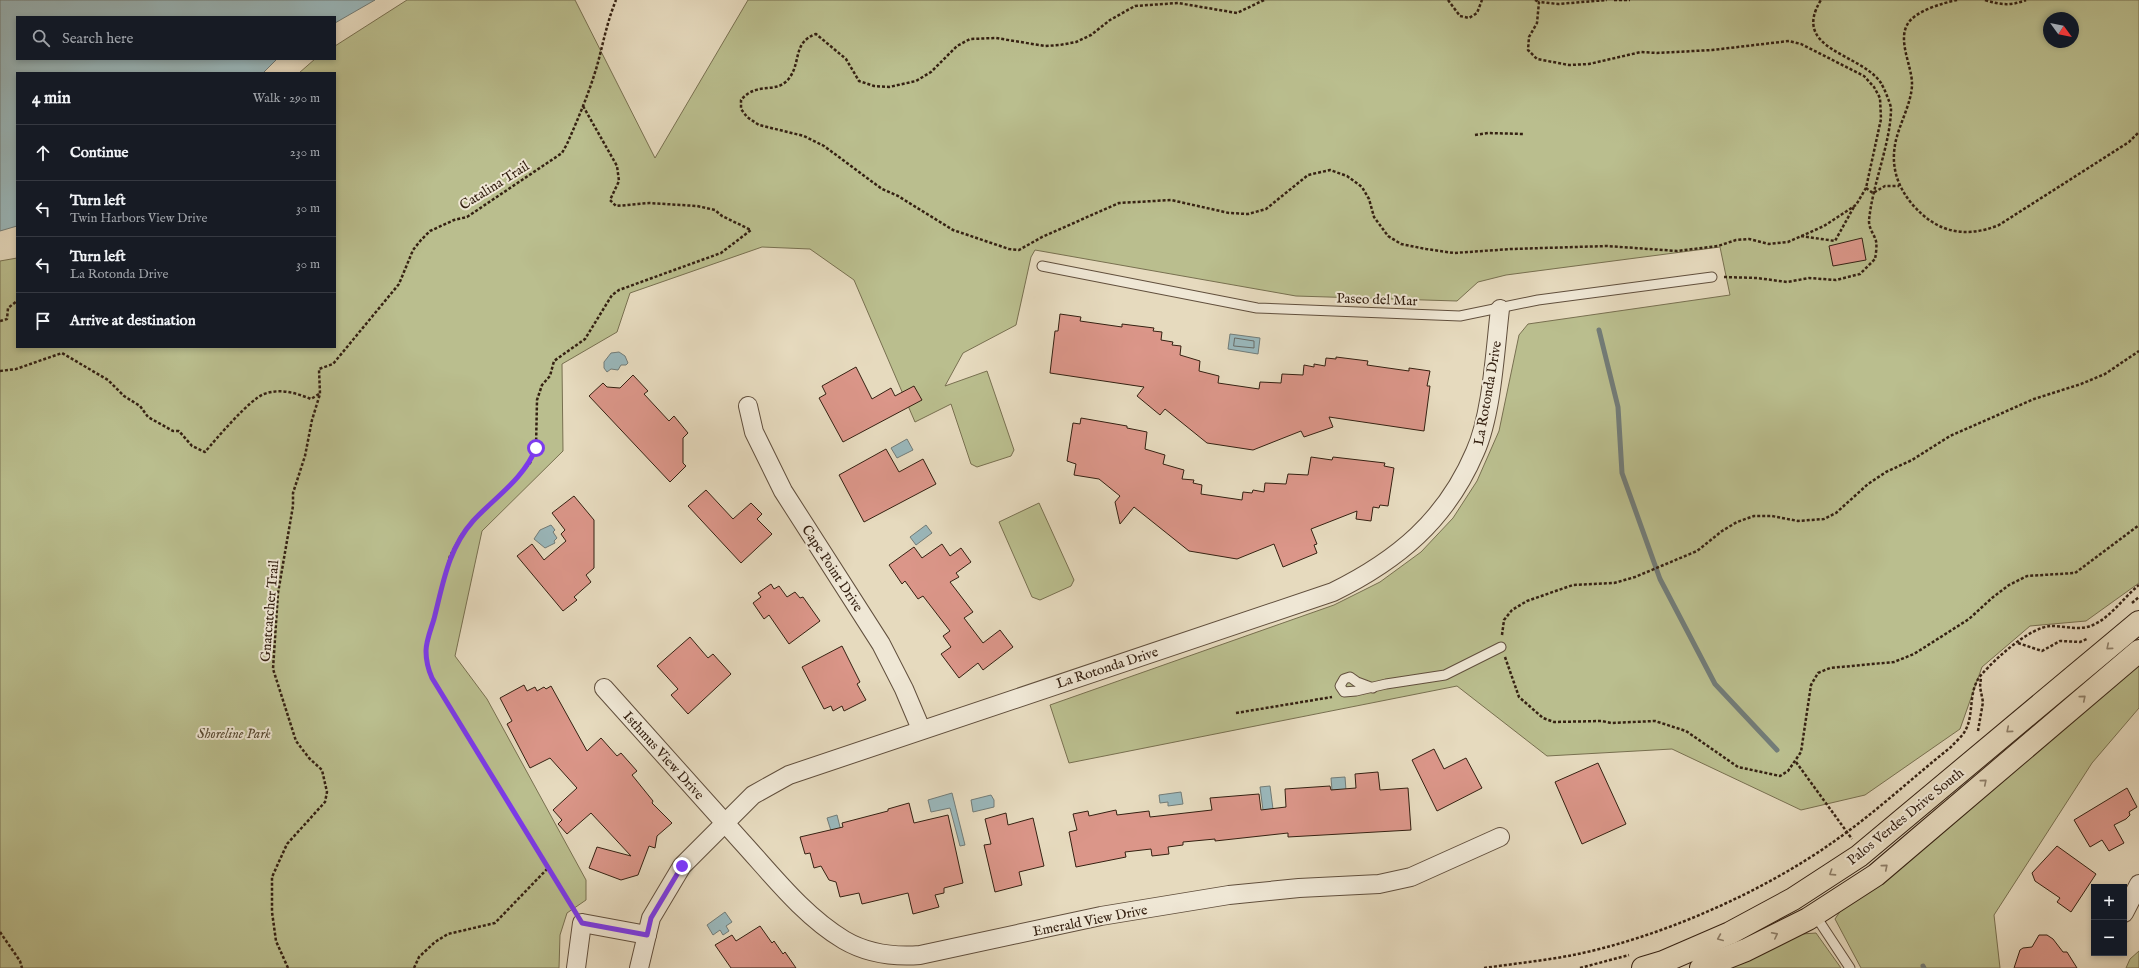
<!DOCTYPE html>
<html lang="en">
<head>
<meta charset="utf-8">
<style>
	body { margin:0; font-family:"IM FELL English",serif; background:#242831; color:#f1f3f6 }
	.controls { position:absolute; right:12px; bottom:12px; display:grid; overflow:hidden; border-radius:0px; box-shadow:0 2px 6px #0003 }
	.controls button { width:36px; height:36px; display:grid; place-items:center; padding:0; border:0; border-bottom:1px solid #363941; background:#171b24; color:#f1f3f6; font:20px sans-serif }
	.compass { position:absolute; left:2043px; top:12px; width:36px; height:36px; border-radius:50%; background:#171b24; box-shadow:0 2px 6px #0003; rotate:123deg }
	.stop { position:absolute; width:12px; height:12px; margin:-9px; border:3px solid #7c3aed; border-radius:50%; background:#fff }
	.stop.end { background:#7c3aed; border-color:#fff; box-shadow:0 1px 4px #0008 }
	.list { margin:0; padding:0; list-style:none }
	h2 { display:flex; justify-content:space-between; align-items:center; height:52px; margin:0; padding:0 16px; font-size:17px }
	h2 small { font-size:13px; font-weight:400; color:#9ea1a6 }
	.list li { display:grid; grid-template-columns:26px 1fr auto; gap:12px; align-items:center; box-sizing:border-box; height:56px; padding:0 16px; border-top:1px solid #363941 }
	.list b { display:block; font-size:15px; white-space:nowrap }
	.list p { margin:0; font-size:13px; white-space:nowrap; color:#9ea1a6 }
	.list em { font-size:13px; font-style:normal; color:#9ea1a6 }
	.icon { flex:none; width:22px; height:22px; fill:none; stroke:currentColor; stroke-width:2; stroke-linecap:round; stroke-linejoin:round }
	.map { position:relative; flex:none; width:2139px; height:968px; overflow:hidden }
	.search { position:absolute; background:#171b24; box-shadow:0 2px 6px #0003; left:16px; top:16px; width:320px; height:44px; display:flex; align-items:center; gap:10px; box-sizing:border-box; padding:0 14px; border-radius:0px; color:#9ea1a6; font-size:15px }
	.panel { position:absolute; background:#171b24; box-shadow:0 2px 6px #0003; left:16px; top:72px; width:320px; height:276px; border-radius:0px }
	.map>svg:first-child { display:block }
</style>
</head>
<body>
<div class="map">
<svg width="2139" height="968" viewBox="0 0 2139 968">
	<rect width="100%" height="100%" fill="#e6dabe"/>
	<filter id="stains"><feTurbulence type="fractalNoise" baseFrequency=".005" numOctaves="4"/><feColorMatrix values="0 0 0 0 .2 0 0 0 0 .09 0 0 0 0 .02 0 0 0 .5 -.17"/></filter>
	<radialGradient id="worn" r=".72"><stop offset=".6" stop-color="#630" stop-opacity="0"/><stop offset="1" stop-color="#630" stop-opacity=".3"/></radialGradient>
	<g fill="#babe8e" stroke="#787050" fill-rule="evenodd">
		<path d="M407,0h168l80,158 93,-158h1391v583l-53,38 -56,5 -48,41 -22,62 -95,66 -64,15 -129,-61 -125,7 -90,-70 -388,77 -19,-58 284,-100 46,-23 41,-30 32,-34 24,-37 22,-50 20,-96 9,-11 202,-29 -10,-48 -214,28 -28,7 -21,19 -161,-5 -261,-46 -4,7 -15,68 -53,28 -18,33 42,-15 27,79 -3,6 -34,11 -6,-3 -20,-60 -36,18 -61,-142 -44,-31 -48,-2 -132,46 -13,39 -55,32 1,87 -81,80 -27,125 32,43 99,181v20l-19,13 -7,22 -1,33h-559v-707l17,-3v89h318v-274h-36l16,-14h20v-13zM2049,18h24v24h-24z"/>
		<polygon points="1039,503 1074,580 1071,586 1040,600 1032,597 999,522"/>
		<polygon points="2139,663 2139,708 2092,763 1994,915 2000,968 1861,968 1835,919 1843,907"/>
		<polygon points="1816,933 1841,968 1729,968 1802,934"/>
		<polygon points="2139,951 2139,968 2126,968 2130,959"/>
	</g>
	<g fill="#9ab8bc" stroke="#727c78">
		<polygon points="0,0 375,0 335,23 335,17 17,17 17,59 277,59 263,73 17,73 17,226 0,231"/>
		<polygon points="1230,334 1260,338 1258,354 1228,349"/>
		<polygon points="619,352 625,356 628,363 626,365 621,365 618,370 611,369 607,372 604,368 604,362 611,353"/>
		<polygon points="907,439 913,450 897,458 891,448"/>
		<polygon points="551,525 555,530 553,532 557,538 554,541 555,543 545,548 534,539 540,530"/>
		<polygon points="926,525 932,533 916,545 910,537"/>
		<polygon points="1345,777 1347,804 1339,790 1332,790 1331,778"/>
		<polygon points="1270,786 1273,809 1263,810 1260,787"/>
		<polygon points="1181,792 1183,804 1168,806 1168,802 1160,803 1159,795"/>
		<polygon points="952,793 965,845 960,846 950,808 931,812 928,800"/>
		<polygon points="991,795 994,800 994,807 973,812 971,800"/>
		<polygon points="837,815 841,831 832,834 827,818"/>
		<polygon points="725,912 732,922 726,926 729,931 723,935 720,930 713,935 707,925"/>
	</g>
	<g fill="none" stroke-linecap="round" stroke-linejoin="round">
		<polygon stroke="#686c67" stroke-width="1" points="1235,338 1254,341 1254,348 1234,346"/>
		<g stroke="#727c78" stroke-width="5">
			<polyline points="1599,330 1618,407 1622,473 1660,579 1715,684 1777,750"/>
			<polyline points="1923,966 1924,968"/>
		</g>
	</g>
	<g fill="#db9689" stroke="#352112">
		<polygon points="1862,238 1866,260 1833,266 1829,246"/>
		<polygon points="1060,314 1081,317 1080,321 1122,327 1122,324 1154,328 1153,331 1162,332 1161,340 1173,342 1172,345 1181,346 1180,355 1200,361 1199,371 1219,376 1218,383 1259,389 1260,382 1281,383 1282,374 1303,375 1304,365 1314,367 1314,364 1325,366 1326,358 1336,359 1336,357 1368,361 1367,365 1409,371 1409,368 1430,371 1427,386 1430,386 1424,431 1329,417 1333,427 1304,437 1301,431 1253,450 1207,443 1165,409 1160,415 1137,396 1144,387 1050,373 1055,331 1058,331"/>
		<polygon points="856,367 872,399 891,388 895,396 914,386 922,400 843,442 819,398 826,394 822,386"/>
		<polygon points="633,375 648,391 644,394 669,421 674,416 688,433 683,438 683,463 686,466 670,482 589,396 603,383 607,387 620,388"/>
		<polygon points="1081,418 1127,426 1127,428 1147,432 1145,449 1165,455 1163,464 1184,470 1182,479 1194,480 1193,483 1202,485 1201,494 1242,500 1243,492 1252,493 1253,490 1264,492 1265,483 1286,484 1288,474 1308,475 1311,457 1332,460 1333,457 1385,463 1384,466 1394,468 1388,506 1380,505 1379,508 1373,507 1371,521 1356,519 1357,511 1311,529 1317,544 1314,545 1317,553 1283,567 1274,544 1237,559 1189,551 1134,507 1120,524 1115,502 1120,496 1099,479 1074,475 1076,464 1067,461 1073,423 1080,424"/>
		<polygon points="886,449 899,472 923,459 936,484 864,522 839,475"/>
		<polygon points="706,490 733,519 751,503 762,514 757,519 772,534 741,563 688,506"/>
		<polygon points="574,496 594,520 594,568 586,575 591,582 574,597 577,600 563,611 517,556 532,544 544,560 566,541 561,534 565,530 552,513"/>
		<polygon points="942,544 950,556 961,548 971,562 956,573 959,577 950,582 973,612 964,618 983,643 1000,630 1013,647 983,670 978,663 959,678 941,654 951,647 943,636 950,631 923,596 918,599 905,581 902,584 889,565 914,547 922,558"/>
		<polygon points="771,584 774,589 779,586 787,597 795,592 800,598 803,597 820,621 789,644 769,615 764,619 753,603 761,597 758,593"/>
		<polygon points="690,637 708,658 713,654 731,674 688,714 671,695 678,689 657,666"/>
		<polygon points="842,646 860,682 857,684 866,700 844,711 842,706 833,711 831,706 824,709 802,667"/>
		<polygon points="524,685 527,691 535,687 537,691 544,687 546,689 551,686 587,751 601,738 617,756 621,753 637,771 632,775 653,801 652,803 672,823 657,836 655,848 649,846 638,875 621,880 589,868 597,847 631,856 591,813 567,834 558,824 562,820 553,810 577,788 550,758 530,768 507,724 512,721 500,698"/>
		<polygon points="1434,749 1444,769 1466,758 1482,788 1437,811 1412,760"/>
		<polygon points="1598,763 1626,824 1582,844 1555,782"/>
		<polygon points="1378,772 1380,790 1408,788 1411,830 1288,837 1288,833 1215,841 1215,839 1183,842 1183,845 1168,847 1169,854 1152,856 1151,849 1125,852 1126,857 1076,867 1069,832 1077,830 1073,814 1088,811 1089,816 1116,810 1117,815 1149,811 1150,817 1212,810 1210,798 1259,794 1261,810 1286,807 1285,789 1330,786 1331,790 1356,788 1355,774"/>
		<polygon points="2127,788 2137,807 2129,812 2130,815 2126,819 2114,825 2124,843 2109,851 2102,840 2090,847 2074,820"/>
		<polygon points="909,803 914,823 948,815 963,883 944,888 944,893 935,895 939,907 913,914 908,893 862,904 859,893 840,897 836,882 829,880 821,866 814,868 810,853 805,854 800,837 843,827 842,823 888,811 888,809"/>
		<polygon points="1006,813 1008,825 1033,818 1044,866 1019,872 1022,885 995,892 984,845 991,844 985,819"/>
		<polygon points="2057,846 2096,874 2071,912 2057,902 2060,898 2035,881 2032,873"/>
		<polygon points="760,926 772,943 774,941 783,954 785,952 796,968 731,968 715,945 732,935 736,941"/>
		<polygon points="2039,935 2047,935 2053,939 2063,952 2067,952 2077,968 2014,968 2020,950 2023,948 2032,947"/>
	</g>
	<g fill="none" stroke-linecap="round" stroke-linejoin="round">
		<defs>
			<g id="lane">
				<polyline points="1042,266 1257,308 1460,316 1538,300 1712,277"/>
				<polyline points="1373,688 1357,682 1350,677 1344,679 1340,686 1344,692 1356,691 1386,684 1445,675 1501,647"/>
				<polyline points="1815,915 1850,968"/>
			</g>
			<g id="street">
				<polyline points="748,406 754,432 783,491 881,644 904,689 921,729"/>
				<path d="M604,688c46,52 92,103 138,154 31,34 62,74 102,98 24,14 50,17 76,15l181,-39 128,-21 70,-7 80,-4 32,-7 89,-40"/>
				<polyline points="2124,913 2139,884"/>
				<polyline points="576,968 582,923 647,935"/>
				<path d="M639,968l12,-50 31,-52 71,-71 36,-20 544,-183c65,-32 113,-72 142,-140 17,-38 20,-101 25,-143"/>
			</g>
			<g id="primary">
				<polyline points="1643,968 1663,962 1730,933 1793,899 1859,856 2139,622"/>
				<polyline points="1701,968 1746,950 1808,919 1876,875 2139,651"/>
			</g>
		</defs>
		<use href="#lane" stroke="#614f3d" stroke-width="11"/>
		<use href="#street" stroke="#614f3d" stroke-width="20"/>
		<use href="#primary" stroke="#352112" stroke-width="24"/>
		<g stroke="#352112" stroke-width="2.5" stroke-dasharray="3 2" stroke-linecap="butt">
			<path d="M1264,0l-27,13 -59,-10 -43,3 -25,14 -19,15 -15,7 -16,3 -15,1 -49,-8 -26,1 -13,7 -26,26 -15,9 -27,6 -15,-1 -15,-5 -13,-22 -30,-25c-23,8 -15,27 -26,43 -13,19 -32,3 -49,23v9l6,8 12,8 45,11 20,10 58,43 16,7 55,34 56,19 10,1 23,-13 77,-34 52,-3 58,13 19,1 18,-5 42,-34 22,-5 17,6 15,11 7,12 5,18 14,19 13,8 25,5 28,4 57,-4 96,-3 70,5 41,-5 18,-6 13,-1 20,5 19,-2 36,-16 32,-21 10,-17 15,-69 -1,-21 -6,-11 -10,-11 -63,-32 -12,-3 -77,9 -55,3 -16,-1 -52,12 -20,1 -32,-6 -9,-9 1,-13 8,-14 2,-21 19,2 49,-4"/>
			<polyline points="1448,0 1460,16 1469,18 1477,13 1482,0"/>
			<polyline points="1535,0 1539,2"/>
			<polyline points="1614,0 1630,0"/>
			<path d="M1957,0c-14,3 -43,11 -50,25 -9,17 5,41 5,59 0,19 -14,42 -17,61 -4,23 3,42 17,59 24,28 52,35 87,21l130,-83 10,-10"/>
			<path d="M1985,0c16,5 26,6 41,0"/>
			<polyline points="1475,135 1488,133 1523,134"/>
			<polyline points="1866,188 1873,193 1885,186 1899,186"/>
			<polyline points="1801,236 1835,241 1855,205"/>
			<path d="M1724,277l33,1 30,4 22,-4 27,2 24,-6 15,-15c1,-5 2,-13 1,-18 -2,-7 -7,-12 -7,-20 3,-36 22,-78 22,-113 -1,-6 -7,-20 -10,-25 -20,-30 -91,-33 -60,-83"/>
			<polyline points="0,321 7,319 8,308 17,301"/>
			<path d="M0,371l16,-2 46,-16 46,27 16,16 16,10 8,11 25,14h6l13,15 13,6c11,-13 45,-53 59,-58 16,-6 32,-1 47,5l8,-5"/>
			<polyline points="2132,603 2139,597"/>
			<polyline points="1502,635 1504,620 1512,610 1527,601 1573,585 1614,583 1635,577 1697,551 1722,531 1737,522 1754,516 1772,516 1798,521 1824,519 1836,513 1868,484 1886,472 1912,460 1950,436 2034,399 2081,384 2105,374 2139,351"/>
			<polyline points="2018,643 2042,651 2060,641 2080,642 2087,639"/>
			<polyline points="1505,657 1519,697 1543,718 1554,722 1602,721 1611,723 1655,721 1686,731 1738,767 1780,776 1788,771 1801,752 1811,685 1818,673 1830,668 1894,662 1914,654 1969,619 1992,598 2009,585 2027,576 2075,573 2139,525"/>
			<polyline points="1236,713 1332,697"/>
			<polyline points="1978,731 1983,702 1980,687 1981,677"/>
			<polyline points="1796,762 1852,839"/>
			<polyline points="574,910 432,678 428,667 426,649 450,556 462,534 473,521 511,485 530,463 536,448 537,400 542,385 550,376 554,361 585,339 612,295 619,290 721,253 751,230 722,216 715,210 697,206 649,203 616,206 610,200 619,181 617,166 583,106"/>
			<polyline points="0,932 20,961 22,968"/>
			<path d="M288,968l-12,-27 -4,-29v-35l15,-33 38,-42 2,-10 -5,-22 -13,-12 -13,-17 -23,-72 5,-76 15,-87v-13l12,-37 7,-36 8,-26 -1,-25 14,-5 66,-80 14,-34 8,-10 9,-9 24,-11 13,-3 95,-64 5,-9c11,-25 22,-51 30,-78 6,-22 10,-44 19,-66"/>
			<polyline points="414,968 419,957 435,942 448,934 495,923 548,868"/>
			<path d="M1484,968c28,-4 56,-7 84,-12 89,-17 194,-63 268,-116 40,-28 76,-62 115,-93 4,-5 11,-10 14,-16 10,-17 2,-41 17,-57 14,-16 48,-47 69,-48 14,0 29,5 42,-1 18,-8 31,-28 46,-40"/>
			<polyline points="1580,968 1629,955"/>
		</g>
		<use href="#lane" stroke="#efe7d5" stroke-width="9"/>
		<use href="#street" stroke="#efe7d5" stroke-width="18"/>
		<use href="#primary" stroke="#e6dabe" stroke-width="22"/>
	</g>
	<defs><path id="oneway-chevron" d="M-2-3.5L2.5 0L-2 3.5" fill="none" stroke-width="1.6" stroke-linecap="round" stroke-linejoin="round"/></defs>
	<g stroke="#8e7e68">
		<use href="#oneway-chevron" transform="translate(2109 647) rotate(140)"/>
		<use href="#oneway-chevron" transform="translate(2083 698) rotate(-40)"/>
		<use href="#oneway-chevron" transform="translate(2009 730) rotate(140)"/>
		<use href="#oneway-chevron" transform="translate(1984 782) rotate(-40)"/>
		<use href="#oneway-chevron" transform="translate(1885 867) rotate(-40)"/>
		<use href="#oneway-chevron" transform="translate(1832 873) rotate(147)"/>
		<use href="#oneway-chevron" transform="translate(1775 935) rotate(-27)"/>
		<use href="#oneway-chevron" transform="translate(1720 938) rotate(157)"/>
	</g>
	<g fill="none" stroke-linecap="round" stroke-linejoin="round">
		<path stroke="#7c3aed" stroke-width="5" d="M536,448c-13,32 -41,49 -63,73 -25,28 -30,63 -39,98 -3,10 -8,22 -8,32 0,10 2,18 6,27l150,245 65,12 4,-17 31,-52"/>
	</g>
	<g text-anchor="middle" stroke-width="4" stroke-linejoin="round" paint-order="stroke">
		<g font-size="14" fill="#352112" stroke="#efe7d5">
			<text transform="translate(494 185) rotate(-32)" y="5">Catalina Trail</text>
			<text transform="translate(1377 299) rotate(2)" y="5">Paseo del Mar</text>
			<text transform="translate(1487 393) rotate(-80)" y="5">La Rotonda Drive</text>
			<text transform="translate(833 568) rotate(57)" y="5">Cape Point Drive</text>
			<text transform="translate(269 611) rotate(-85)" y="5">Gnatcatcher Trail</text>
			<text transform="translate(1107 667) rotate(-18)" y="5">La Rotonda Drive</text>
			<text transform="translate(664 755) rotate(48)" y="5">Isthmus View Drive</text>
			<text transform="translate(1905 816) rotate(-39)" y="5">Palos Verdes Drive South</text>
			<text transform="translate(1090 920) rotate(-11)" y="5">Emerald View Drive</text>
		</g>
		<g font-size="14" font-style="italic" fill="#564831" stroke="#efe7d5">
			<text x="234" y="738">Shoreline Park</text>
		</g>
	</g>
	<rect width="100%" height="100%" filter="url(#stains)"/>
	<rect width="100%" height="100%" fill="url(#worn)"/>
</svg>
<div class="controls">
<button>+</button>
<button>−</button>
</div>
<svg class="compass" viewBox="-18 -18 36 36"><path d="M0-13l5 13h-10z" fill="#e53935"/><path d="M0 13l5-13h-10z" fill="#9ea1a6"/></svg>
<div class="stop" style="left:536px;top:448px"></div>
<div class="stop end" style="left:682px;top:866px"></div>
<div class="search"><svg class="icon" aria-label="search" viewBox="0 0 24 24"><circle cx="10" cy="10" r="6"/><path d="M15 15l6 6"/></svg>Search here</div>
<section class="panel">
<h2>4 min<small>Walk · 290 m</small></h2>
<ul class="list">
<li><svg class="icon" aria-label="ahead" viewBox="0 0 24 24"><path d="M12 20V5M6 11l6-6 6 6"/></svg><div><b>Continue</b></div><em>230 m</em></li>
<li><svg class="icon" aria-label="left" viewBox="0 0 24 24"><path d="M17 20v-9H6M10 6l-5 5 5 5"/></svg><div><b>Turn left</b><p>Twin Harbors View Drive</p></div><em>30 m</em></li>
<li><svg class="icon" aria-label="left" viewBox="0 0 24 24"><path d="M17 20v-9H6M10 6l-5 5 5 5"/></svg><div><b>Turn left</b><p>La Rotonda Drive</p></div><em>30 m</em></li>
<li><svg class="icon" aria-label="arrive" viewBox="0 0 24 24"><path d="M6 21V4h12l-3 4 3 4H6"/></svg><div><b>Arrive at destination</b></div></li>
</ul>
</section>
</div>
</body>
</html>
